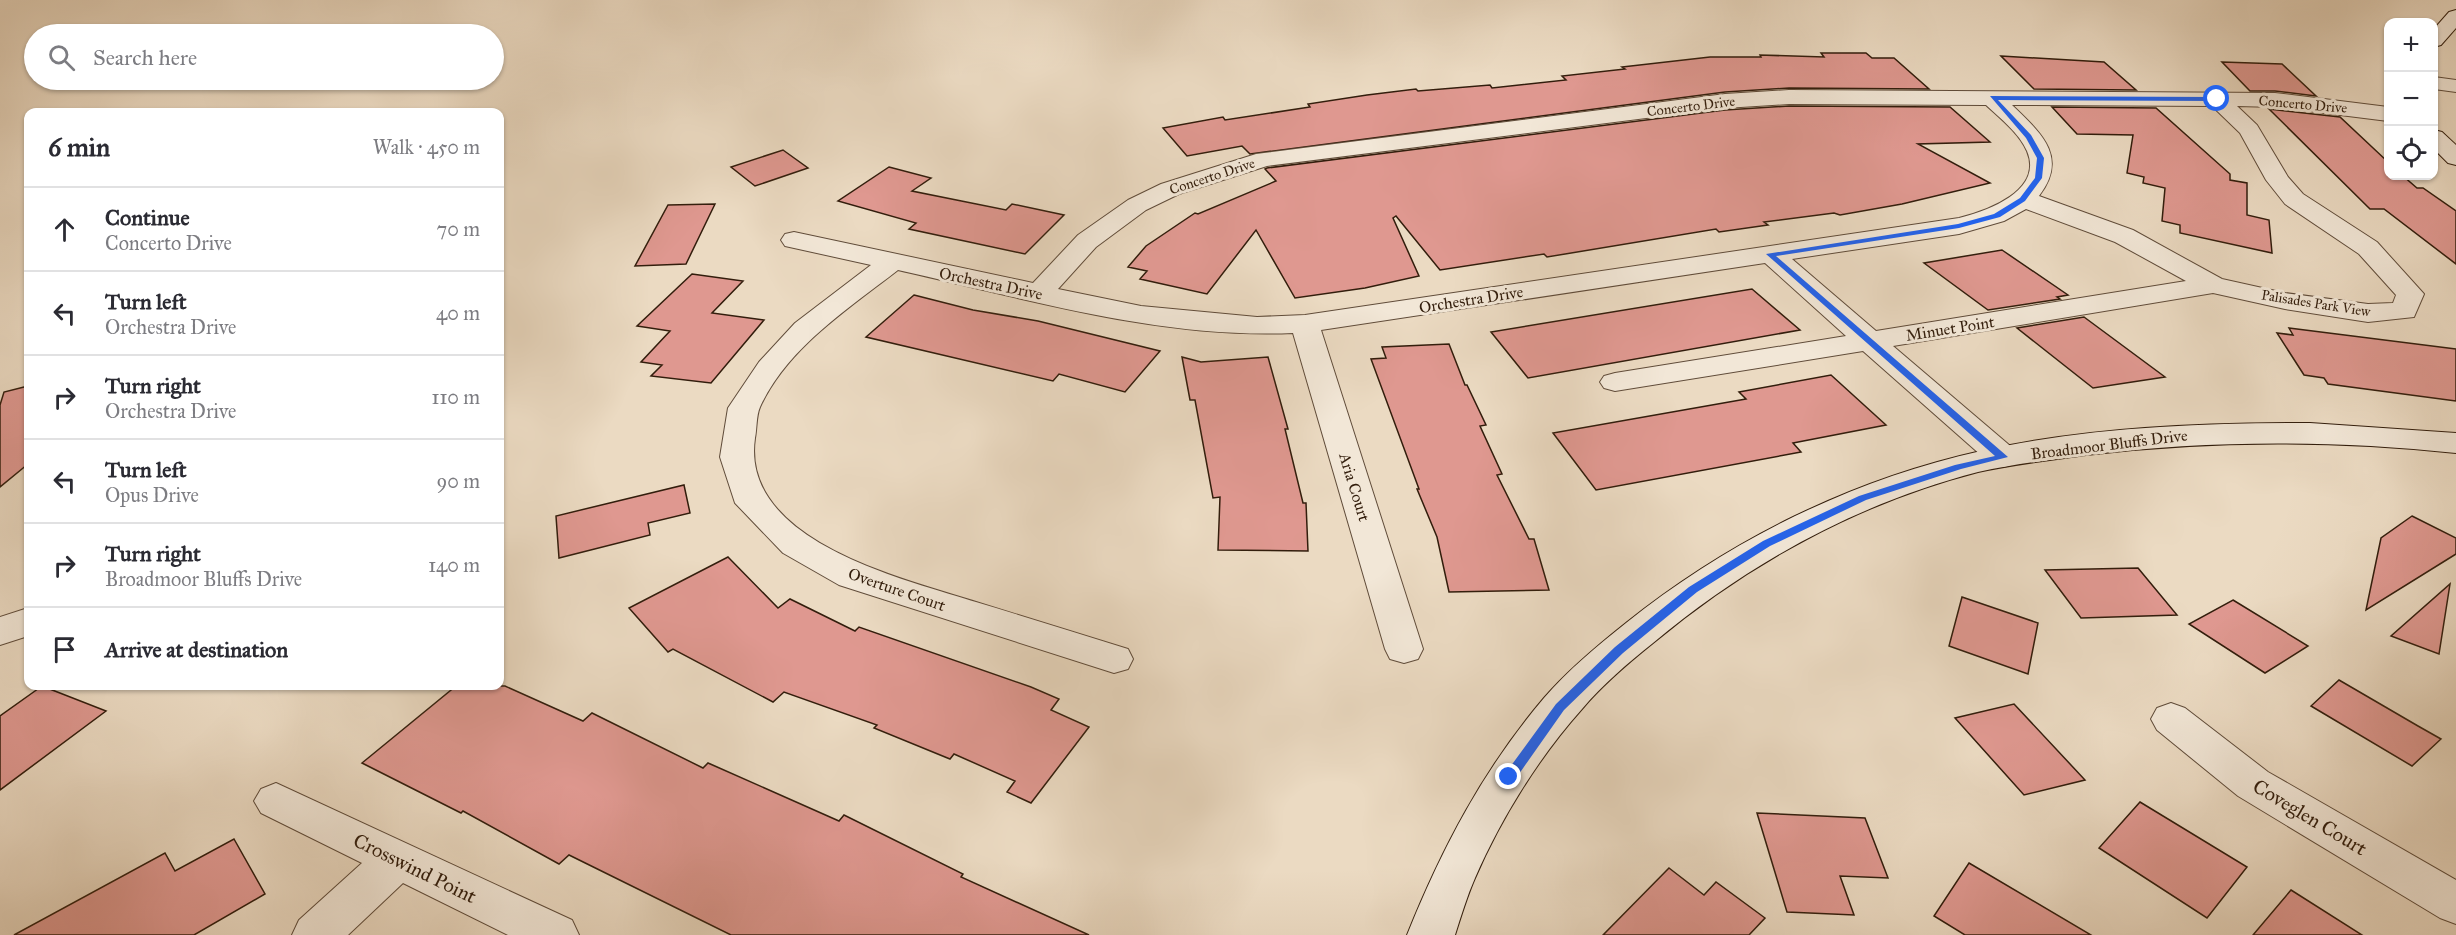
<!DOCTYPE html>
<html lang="en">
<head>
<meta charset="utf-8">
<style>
	body { margin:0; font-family:"IM FELL Great Primer",serif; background:#f7f7f7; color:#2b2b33 }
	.controls { position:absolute; right:18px; top:18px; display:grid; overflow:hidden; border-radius:12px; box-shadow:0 2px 4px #0004 }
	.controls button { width:54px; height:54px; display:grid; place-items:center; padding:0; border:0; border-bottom:2px solid #e1e1e2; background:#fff; color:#2b2b33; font:30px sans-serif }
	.stop { position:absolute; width:18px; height:18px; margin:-14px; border:4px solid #2563eb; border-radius:50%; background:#fff }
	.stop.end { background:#2563eb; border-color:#fff; box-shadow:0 2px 6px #0008 }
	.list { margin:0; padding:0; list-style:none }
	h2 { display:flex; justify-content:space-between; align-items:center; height:78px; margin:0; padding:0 24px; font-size:26px }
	h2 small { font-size:20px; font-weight:400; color:#7c7c81 }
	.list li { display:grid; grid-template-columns:39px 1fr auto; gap:18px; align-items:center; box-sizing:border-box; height:84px; padding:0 24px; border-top:2px solid #e1e1e2 }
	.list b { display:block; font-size:22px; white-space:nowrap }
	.list p { margin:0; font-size:20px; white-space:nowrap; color:#7c7c81 }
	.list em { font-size:20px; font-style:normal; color:#7c7c81 }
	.icon { flex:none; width:33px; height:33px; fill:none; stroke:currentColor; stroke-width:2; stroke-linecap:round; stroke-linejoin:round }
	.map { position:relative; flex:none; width:2456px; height:935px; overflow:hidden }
	.search { position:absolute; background:#fff; box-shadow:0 2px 4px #0004; left:24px; top:24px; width:480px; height:66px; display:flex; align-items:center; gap:15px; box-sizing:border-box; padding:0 21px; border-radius:33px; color:#7c7c81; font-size:22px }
	.panel { position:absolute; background:#fff; box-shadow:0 2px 4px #0004; left:24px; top:108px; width:480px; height:582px; border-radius:12px }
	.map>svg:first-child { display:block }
</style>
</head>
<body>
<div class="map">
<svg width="2456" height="935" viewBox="0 0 2456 935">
	<rect width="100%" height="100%" fill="#ebdac2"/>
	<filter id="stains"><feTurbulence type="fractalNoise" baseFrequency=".00333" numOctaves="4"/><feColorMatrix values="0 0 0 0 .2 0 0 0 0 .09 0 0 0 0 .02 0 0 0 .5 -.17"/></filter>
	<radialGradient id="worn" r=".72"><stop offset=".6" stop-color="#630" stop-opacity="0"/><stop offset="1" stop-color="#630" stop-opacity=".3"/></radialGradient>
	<g fill="#df9890" stroke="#321d0c" stroke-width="1.5">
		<polygon points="1821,53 1866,53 1872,58 1894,58 1929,89 1789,88 1725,92 1250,154 1242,146 1187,156 1163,128 1223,117 1225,120 1310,107 1308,104 1367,95 1416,89 1418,91 1490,85 1492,88 1566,80 1562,76 1625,69 1622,67 1710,57 1761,57 1760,55 1824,57"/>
		<polygon points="2001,56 2104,62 2136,90 2034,89"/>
		<polygon points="2222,62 2282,64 2316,96 2275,91 2250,91"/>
		<polygon points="1789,106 1950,107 1990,142 1918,144 1990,183 1902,204 1840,215 1834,213 1764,222 1768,225 1719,232 1716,229 1547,257 1544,254 1440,270 1396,216 1393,218 1419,276 1365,288 1295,298 1256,230 1207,294 1140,279 1147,271 1128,267 1146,246 1195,213 1198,214 1276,181 1265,169 1267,168 1725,110"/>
		<polygon points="2052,107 2156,108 2230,174 2230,180 2247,183 2247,215 2269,220 2272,253 2180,233 2180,225 2162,221 2165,188 2143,183 2144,177 2127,173 2133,135 2077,134"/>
		<polygon points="2269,109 2340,117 2388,162 2388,176 2403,176 2417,188 2423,188 2456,211 2456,264 2384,209 2370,209"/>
		<polygon points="783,150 808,168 755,186 731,167"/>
		<polygon points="889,167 931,178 912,191 1006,210 1012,204 1064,215 1025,254 909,229 916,223 838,201"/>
		<polygon points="715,204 686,264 635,266 668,205"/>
		<polygon points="2002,250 2068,295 2057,297 2060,299 1988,310 1924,263"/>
		<polygon points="692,274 743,281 712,313 764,320 711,383 651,376 662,365 641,362 670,331 637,326"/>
		<polygon points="1752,289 1800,330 1528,378 1491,332"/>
		<polygon points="914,295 973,310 1038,321 1160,351 1125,392 1059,374 1053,381 866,337"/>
		<polygon points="2084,317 2165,377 2093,388 2017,328"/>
		<polygon points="2289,328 2456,349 2456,401 2328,384 2324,378 2304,375 2277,333 2293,335"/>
		<polygon points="1449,344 1465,385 1467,385 1486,425 1480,426 1502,474 1497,475 1529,539 1534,539 1549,590 1449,592 1437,537 1417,489 1419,489 1371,359 1386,358 1382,347"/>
		<polygon points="1182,357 1201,362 1268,357 1288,429 1285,429 1303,503 1306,503 1308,551 1218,550 1220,497 1213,498 1195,400 1190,400"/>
		<polygon points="1831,375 1886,425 1793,443 1801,452 1596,490 1553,433 1746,399 1739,392"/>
		<polygon points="28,386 28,464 0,487 0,405 4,392"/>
		<polygon points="684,485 690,513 648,523 650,535 559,558 556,516"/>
		<polygon points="2412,516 2456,538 2456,554 2366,610 2381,538"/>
		<polygon points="728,557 778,608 790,599 855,631 859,627 1031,687 1059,699 1051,710 1089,727 1031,803 1007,792 1015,781 954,754 950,759 874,728 877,725 784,692 773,702 673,649 668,652 629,608"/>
		<polygon points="2138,568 2177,615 2081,618 2045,570"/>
		<polygon points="2450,584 2439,654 2391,636"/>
		<polygon points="1962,597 2038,623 2028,674 1949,646"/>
		<polygon points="2233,600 2308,646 2265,673 2189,624"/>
		<polygon points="2339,680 2418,726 2441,739 2412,766 2311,706"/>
		<polygon points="42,686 106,711 0,790 0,716"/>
		<polygon points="456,686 505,686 583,721 592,713 703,768 708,763 839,821 844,815 963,874 961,877 1089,935 731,935 569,855 559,864 463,811 461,813 362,763"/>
		<polygon points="2014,704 2085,780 2024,795 1955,718"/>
		<polygon points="2140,802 2247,867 2207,918 2099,848"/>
		<polygon points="1757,813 1865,818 1888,878 1840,876 1854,915 1787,912"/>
		<polygon points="234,839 265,894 194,935 14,935 165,853 175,871"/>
		<polygon points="1969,863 2091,935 1965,935 1934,916"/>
		<polygon points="1669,868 1704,895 1716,882 1765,918 1749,935 1603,935"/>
		<polygon points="2291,890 2362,935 2253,935"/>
	</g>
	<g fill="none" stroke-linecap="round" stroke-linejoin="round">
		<defs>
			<g id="street">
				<polygon points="2434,77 2456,80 2456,92 2434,89"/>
				<path d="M1789,90l486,3 113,14v14l-113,-14 -38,-1 20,19 31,52 15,17 74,48 47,52 -10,23 -46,5 -83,-13 -72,-16 -320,53 122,104 4,7 -4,7 -12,3 -12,-3 -128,-113 -248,40 -11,-3 -4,-6 4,-6 11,-3 231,-37 -81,-73 -444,67 102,319 -5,10 -14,4 -14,-4 -5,-10 -92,-316c-133,6 -266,-34 -395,-63 -50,39 -111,78 -138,137 -4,9 -3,21 -5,31 -15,103 148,141 221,164 50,15 101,31 152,47l5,10 -5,10 -14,4 -275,-88 -56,-32 -48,-50 -15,-46 8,-49 31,-46 36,-39 76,-58 -86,-19 -4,-6 4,-6 9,-2 239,51 45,-48 50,-35 33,-16 95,-30 469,-60zM1789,104l197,1c14,13 33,28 41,46 17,40 -40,60 -68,67l-654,97 -48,2 -116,-11 -83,-17 38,-42 50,-37 33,-16 88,-28 458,-58zM2012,105l200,1 28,27 26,47 19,24 74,50 37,41 -3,8 -25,1 -83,-11 -63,-14 -89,-49 -94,-34c30,-39 2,-63 -27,-91zM2026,209l89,33 71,39 -310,50 -84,-72 167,-25 45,-13z"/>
				<polygon points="28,608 28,636 0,645 0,617"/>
				<polygon points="2171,703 2185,708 2268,772 2456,880 2456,924 2440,918 2238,796 2157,730 2151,719 2157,708"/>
				<polygon points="276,783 572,920 579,935 508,935 403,883 348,935 292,935 299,920 362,863 261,813 254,801 261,789"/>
			</g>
			<g id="secondary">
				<polygon points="2456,10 2456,28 2441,45 2434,47 2434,29 2449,12"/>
				<polygon points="2434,130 2442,132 2456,145 2456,165 2448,163 2434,149"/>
				<path d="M2310,423l146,10v20c-124,-13 -246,-13 -370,2 -36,5 -72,9 -108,17 -120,31 -231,92 -325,171 -25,20 -50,41 -71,66 -43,48 -81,109 -107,169 -8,18 -14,38 -20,57h-48c35,-87 76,-165 137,-237 24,-28 53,-52 82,-75 104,-83 225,-143 355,-172 107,-24 220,-28 329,-28z"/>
			</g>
		</defs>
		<use href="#street" stroke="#604c3a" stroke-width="2"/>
		<use href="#secondary" stroke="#321d0c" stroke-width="2"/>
		<use href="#street" fill="#f2e7d7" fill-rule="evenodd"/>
		<use href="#secondary" fill="#f2e7d7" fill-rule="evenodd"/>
	</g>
	<polygon fill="#2563eb" points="1990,96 2217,97 2220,99 2217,101 1998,100 2031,135 2044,158 2042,178 2025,201 2000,217 1959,228 1776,256 2008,457 1961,469 1866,500 1770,546 1697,592 1623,653 1564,710 1514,781 1505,781 1503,777 1505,774 1556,704 1615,647 1689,587 1763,541 1859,496 1955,465 1995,456 1766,254 1958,224 1994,214 2020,198 2035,178 2037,158 2026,138"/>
	<g text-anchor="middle" stroke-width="6" stroke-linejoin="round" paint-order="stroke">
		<g font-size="14" fill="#321d0c" stroke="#f2e7d7">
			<text transform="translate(2303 104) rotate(5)" y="5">Concerto Drive</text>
			<text transform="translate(1691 106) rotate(-7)" y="5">Concerto Drive</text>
			<text transform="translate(1212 176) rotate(-18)" y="5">Concerto Drive</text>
			<text transform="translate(2316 303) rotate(9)" y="5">Palisades Park View</text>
		</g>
		<g font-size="16" fill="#321d0c" stroke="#f2e7d7">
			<text transform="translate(991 283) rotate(12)" y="6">Orchestra Drive</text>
			<text transform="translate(1471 299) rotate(-9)" y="6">Orchestra Drive</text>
			<text transform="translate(1950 328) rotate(-9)" y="6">Minuet Point</text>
			<text transform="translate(2109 444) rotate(-7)" y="6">Broadmoor Bluffs Drive</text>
			<text transform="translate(1355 487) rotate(73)" y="6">Aria Court</text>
			<text transform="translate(897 589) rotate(19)" y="6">Overture Court</text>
		</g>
		<g font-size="20" fill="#321d0c" stroke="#f2e7d7">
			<text transform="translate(2310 817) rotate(31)" y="7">Coveglen Court</text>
			<text transform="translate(415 868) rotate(26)" y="7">Crosswind Point</text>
		</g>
	</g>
	<rect width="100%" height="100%" filter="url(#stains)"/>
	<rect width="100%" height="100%" fill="url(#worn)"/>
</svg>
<div class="controls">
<button>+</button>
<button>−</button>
<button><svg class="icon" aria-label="locate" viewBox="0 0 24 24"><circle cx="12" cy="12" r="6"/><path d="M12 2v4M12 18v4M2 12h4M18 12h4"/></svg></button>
</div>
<div class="stop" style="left:2217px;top:99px"></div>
<div class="stop end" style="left:1509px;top:777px"></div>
<div class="search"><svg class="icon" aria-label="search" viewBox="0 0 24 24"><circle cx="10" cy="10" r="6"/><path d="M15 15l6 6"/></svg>Search here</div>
<section class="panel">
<h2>6 min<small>Walk · 450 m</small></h2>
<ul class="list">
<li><svg class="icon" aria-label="ahead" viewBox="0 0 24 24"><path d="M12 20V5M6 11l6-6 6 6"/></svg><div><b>Continue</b><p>Concerto Drive</p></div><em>70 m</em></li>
<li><svg class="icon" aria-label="left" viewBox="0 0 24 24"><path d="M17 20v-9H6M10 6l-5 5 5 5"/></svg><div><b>Turn left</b><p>Orchestra Drive</p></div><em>40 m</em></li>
<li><svg class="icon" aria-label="right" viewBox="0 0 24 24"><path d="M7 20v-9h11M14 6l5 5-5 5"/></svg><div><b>Turn right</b><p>Orchestra Drive</p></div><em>110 m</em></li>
<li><svg class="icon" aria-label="left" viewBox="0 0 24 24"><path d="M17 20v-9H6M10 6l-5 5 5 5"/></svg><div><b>Turn left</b><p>Opus Drive</p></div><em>90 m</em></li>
<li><svg class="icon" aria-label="right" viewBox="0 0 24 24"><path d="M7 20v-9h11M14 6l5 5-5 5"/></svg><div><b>Turn right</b><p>Broadmoor Bluffs Drive</p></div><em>140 m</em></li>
<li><svg class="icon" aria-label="arrive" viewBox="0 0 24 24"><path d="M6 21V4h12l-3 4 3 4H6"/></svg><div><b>Arrive at destination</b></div></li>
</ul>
</section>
</div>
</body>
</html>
